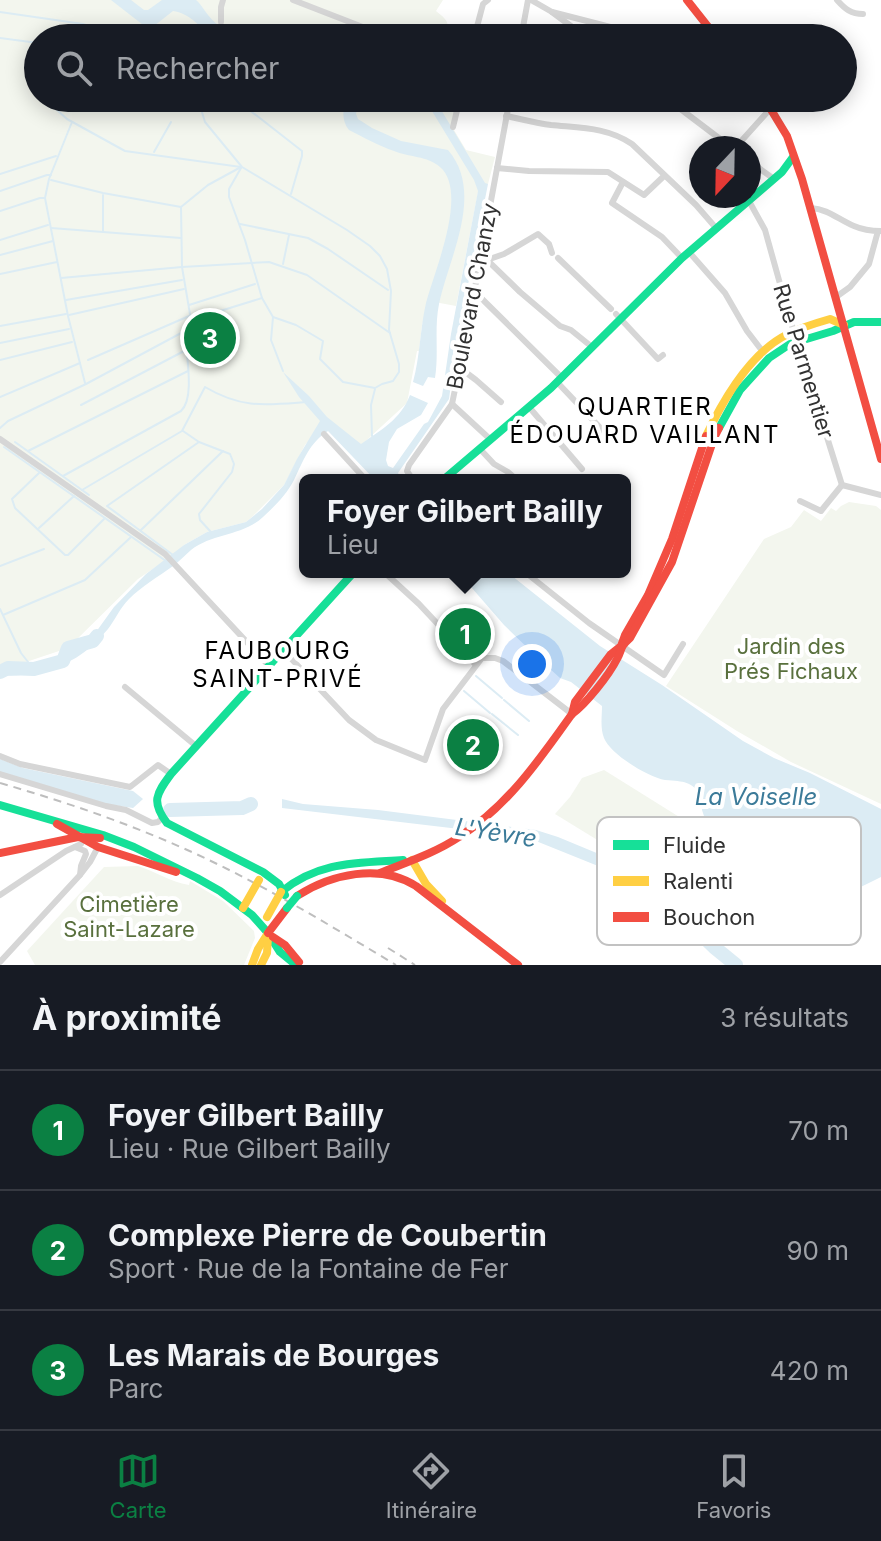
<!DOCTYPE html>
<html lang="fr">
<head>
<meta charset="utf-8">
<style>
	body { margin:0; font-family:Inter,sans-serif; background:#20242c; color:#f1f3f6 }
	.compass { position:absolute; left:689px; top:136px; width:72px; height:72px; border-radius:50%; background:#171b24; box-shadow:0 4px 20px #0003; rotate:202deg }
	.you { position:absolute; left:532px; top:664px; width:28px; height:28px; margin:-20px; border:6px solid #fff; border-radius:50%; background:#1a73e8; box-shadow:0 0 0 12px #1a73e833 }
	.badge { display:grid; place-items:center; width:52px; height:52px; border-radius:50%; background:#0b8043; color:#fff; font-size:26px; font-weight:700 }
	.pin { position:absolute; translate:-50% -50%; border:4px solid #fff; box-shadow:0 2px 8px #0006 }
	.popup { position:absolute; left:299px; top:474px; width:332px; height:104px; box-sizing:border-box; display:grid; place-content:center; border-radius:12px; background:#171b24; filter:drop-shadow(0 2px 6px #0005); font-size:26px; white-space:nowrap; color:#9ea1a6 }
	.popup b { font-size:30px; color:#f1f3f6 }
	.popup::after { content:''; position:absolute; left:50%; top:100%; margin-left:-16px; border:16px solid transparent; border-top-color:#171b24 }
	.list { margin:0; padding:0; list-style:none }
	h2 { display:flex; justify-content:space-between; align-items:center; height:104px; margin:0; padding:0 32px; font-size:34px }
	h2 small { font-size:26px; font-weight:400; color:#9ea1a6 }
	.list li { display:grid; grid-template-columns:52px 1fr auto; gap:24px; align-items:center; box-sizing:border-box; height:120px; padding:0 32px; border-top:2px solid #363941 }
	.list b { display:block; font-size:30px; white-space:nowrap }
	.list p { margin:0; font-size:26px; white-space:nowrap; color:#9ea1a6 }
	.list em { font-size:26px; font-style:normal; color:#9ea1a6 }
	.icon { flex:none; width:44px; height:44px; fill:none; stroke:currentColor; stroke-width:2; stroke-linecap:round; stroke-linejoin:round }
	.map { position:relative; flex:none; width:881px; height:965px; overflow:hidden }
	.search { position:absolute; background:#171b24; box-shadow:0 4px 20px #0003; left:24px; right:24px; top:24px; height:88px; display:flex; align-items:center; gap:20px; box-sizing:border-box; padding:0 28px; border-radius:44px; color:#9ea1a6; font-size:30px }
	.sheet { height:464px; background:#171b24 }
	nav { display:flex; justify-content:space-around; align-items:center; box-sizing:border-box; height:112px; border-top:2px solid #363941; background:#171b24; font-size:22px; color:#9ea1a6 }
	nav a { display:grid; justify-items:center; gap:4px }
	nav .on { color:#0b8043 }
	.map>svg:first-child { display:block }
</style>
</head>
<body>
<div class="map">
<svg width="881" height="965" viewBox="0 0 881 965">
	<rect width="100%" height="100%" fill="#fff"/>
	<g fill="#f3f6ee">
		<path d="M0,0h443l-7,11c7,6 13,9 12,19l26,8h-436v60h422l-6,32 12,20 29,7 -7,27 -10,8 -22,114 -27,-5 -7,24 -3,26h-2l-10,52 -50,46 -31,-27 -21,23 -21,40 -32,32 -6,5 -39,10 -23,13 -9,9 -37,25 -70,69 -60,20h-8z"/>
		<polygon points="849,502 876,506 881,510 881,804 791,762 737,731 666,686 764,539 791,527 804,510 821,521 831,508 836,511 841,506"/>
		<polygon points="604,770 745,858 707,884 645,846 639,858 621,846 617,852 555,814 570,797 582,778"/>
		<path d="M138,866c17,5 32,16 51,19l1,-4 33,20 31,30 1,7 -11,27h-209l-8,-14 77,-84z"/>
	</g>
	<g fill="#dcecf4">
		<path d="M111,0h20l13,10h4l14,-10h34c4,3 6,7 9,11 8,12 21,21 34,27h-28c-11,-12 -22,-25 -38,-27l-19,15 -7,2z"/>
		<path d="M346,98h13l-3,16 2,5 14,9 29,13 47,9c37,43 1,107 -9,154 -5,25 0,50 -4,74l-7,-1 -5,9 -10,-4c7,-25 7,-53 13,-79 8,-31 43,-111 14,-136 -12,-11 -32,-10 -46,-16 -15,-5 -31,-14 -45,-21 -8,-10 -6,-21 -3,-32z"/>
		<path d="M424,98h10l51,85 3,1 -31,156 -8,59 -51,74 4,7h-27l-47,-49c-18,11 -25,30 -34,49 -7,14 -19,26 -31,37 -20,19 -50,16 -72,33 -6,5 -11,11 -18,16 -15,11 -31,20 -44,33 -9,9 -14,21 -21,30 -23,27 -38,35 -72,43 -12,3 -23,5 -36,3v-7l13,1 38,-8 11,-3 12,-7 22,-19 18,-25 32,-33 38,-29 23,-13 39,-10 16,-13 22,-24 13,-26 23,-38 -21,-24 -16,-25 26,24 18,21 34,27c20,-14 40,-25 49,-49l18,8 -7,12 -24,14 -8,13 -3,18 2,6 5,2 31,-44 4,-2 14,-26 9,-62 27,-143 -4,-11z"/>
		<path d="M458,572h49l93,74 62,39 81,56 31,17 36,15 71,36v68c-20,10 -41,21 -63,27 -44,12 -98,6 -142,-6l1,7 19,21 -3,4 -44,-38 -41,-22 -82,-33 -244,-29v-9l21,5 75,6 158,20 22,7 82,34 40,13 89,10 34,-6 16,-9 2,-9 -13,-21 -15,-10h-24l-20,3 -12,-5 -8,-7h-10l-12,-5 -5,-15 1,-13c-13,-17 -18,-15 -38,-17 -17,-3 -55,-26 -61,-42 -4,-10 -2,-22 -2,-32l-31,-24 -11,-4 -22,-20 -34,-33z"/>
		<polygon points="0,759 23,768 133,791 143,799 133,808 107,804 0,773"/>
		<polygon points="652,817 700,846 688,866 644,839 642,842 639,840"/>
	</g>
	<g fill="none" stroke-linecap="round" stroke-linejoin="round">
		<g stroke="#dcecf4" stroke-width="2">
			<polyline points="0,12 83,24 92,27 102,38"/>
			<polyline points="0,38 38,43"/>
			<polyline points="48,98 47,101 67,119 125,151 241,167"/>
			<polyline points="186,98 201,109 205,122 242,167 347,230 370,246 380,256 387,269 391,291 389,330 399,364 399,372 393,381 382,384 375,388 343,382 320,359 323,341 296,325 273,317"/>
			<polyline points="234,98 302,151 302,156 291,194"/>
			<polyline points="303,98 322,108"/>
			<polyline points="201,108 206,98"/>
			<polyline points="72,122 49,179 45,198 68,316 85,383"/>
			<polyline points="154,152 171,122"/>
			<polyline points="241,168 229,189 229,197 245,240 262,298 273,317 271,340 283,371"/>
			<polyline points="0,174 56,156"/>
			<polyline points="51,180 103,193 181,207"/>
			<polyline points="0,191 47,175 51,175"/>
			<polyline points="103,195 103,232"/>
			<polyline points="0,211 40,198 45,198"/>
			<polyline points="240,224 308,238 328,249 388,290"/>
			<polyline points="51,228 181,238"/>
			<polyline points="0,240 48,225"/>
			<polyline points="0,255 53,241"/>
			<polyline points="283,264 289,235"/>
			<polyline points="0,274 57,262"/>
			<polyline points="61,278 182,267 269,262 307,275 390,333"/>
			<polyline points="66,300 182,280"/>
			<polyline points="189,305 255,284"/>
			<polyline points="69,315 184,289"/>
			<polyline points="191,320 182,267 181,207 208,185 241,167"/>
			<polyline points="0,326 66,314"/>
			<polyline points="0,343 69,329"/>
			<polyline points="0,360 72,342"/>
			<polyline points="88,360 189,316"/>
			<polyline points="0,397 80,363"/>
			<polyline points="81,405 186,350"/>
			<polyline points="0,428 8,421 86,384 183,332 191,320 262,298"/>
			<polyline points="183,431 199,442 230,454 234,464 232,472 199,514 200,520 210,531"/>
			<polyline points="372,436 371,405 375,389"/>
			<polyline points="15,442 89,495"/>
			<polyline points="4,447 166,561"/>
			<polyline points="28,451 188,371"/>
			<polyline points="39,473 12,499 15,508 65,555 68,555 104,519"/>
			<path d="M63,476l118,-65c15,-14 4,-60 4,-81"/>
			<path d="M82,490l100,-59 23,-44c37,22 61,18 102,15"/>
			<polyline points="39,528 74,496"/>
			<polyline points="141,530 223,451"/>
			<polyline points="173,555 107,506 199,442"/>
			<polyline points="0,566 44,549"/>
			<polyline points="0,609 21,653 32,667"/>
			<polyline points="3,615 85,580 131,537"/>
			<polyline points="782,674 809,673"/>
			<polyline points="476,676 502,698"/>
			<polyline points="464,691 490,713"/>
			<polyline points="504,700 529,721"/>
			<polyline points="492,714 518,735"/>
		</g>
		<g stroke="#dcecf4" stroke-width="14">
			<polyline points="0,672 8,668 34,669 63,661 68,648 93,641 97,636"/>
			<polyline points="170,810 242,808 251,804"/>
			<polyline points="683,917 714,947 736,965"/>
		</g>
		<g stroke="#d6d6d6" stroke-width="6">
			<polyline points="293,0 391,38"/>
			<polyline points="531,0 552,12 587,38"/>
			<path d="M837,0c8,9 14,14 26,14"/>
			<polyline points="552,12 653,38"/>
			<polyline points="221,22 221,7 223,0"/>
			<polyline points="474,38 483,4 488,0"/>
			<polyline points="521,38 528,0"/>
			<polyline points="666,98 732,148"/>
			<path d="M506,116c15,3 30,7 45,9 29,3 56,2 81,19l64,61 20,23"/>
			<polyline points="453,127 460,98"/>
			<polyline points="735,148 771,108"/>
			<polyline points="749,161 774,179"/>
			<polyline points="497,168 529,171 608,172 644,195 664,176"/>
			<polyline points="623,182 612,203 662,237 682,258"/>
			<polyline points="749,201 765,230 789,316 842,485 881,495"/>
			<path d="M811,208c17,1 28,12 43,18 9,4 18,5 27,5"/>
			<polyline points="689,252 725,293 747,331 763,352"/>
			<polyline points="481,254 520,292 560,326 571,330 592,347"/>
			<polyline points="558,258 611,309"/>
			<polyline points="487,260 504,254 538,234 549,244 552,253"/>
			<polyline points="474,291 561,377"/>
			<polyline points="836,297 850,287 869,264 878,231"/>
			<polyline points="616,314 658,359 663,355"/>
			<polyline points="460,368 476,380 501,402"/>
			<polyline points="557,382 609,437"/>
			<polyline points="452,404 491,440"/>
			<polyline points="529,407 582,469"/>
			<polyline points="324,434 366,480"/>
			<polyline points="0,439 165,554 269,666"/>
			<polyline points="480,449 494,464 508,472 517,480"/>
			<polyline points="413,480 407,471 409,465 452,404 466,336 510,98"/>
			<polyline points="800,501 821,511 842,485"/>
			<polyline points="384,572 419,604 475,664"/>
			<polyline points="525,572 589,623 664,675 683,644"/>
			<polyline points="283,650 349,720 376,740 425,760 443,709 482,658 495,658 503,661 572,714"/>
			<polyline points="125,687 196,746"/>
			<polyline points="0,756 20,764 130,787 158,765 171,774"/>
			<polyline points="0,774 106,806 126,810 152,823 158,822 162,818"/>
			<polyline points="75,847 85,851 86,854 81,866 80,875"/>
			<polyline points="0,895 66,851 81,844"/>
			<polyline points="0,962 80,875 90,862 98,847"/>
		</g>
		<g stroke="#16e098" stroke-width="8">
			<polyline points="719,428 740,390 769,358 790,344 833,331 854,322 881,322"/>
			<polyline points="443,480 551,388 682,258 782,172 793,157"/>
			<polyline points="0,805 103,835 134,847 197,878 220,891 252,915 268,933 280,952 296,965"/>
			<path d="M281,892c37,-31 77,-29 122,-32"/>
			<path d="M285,895l-6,-11 -16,-12 -96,-49c-16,-21 -11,-29 4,-49l183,-202"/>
		</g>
		<g stroke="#ffcf43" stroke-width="8">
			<path d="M706,436c17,-36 45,-84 82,-102 14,-7 28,-11 42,-15l14,6"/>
			<polyline points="412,860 426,884 442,901"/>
			<polyline points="252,965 258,949 268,933"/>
			<polyline points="261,965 267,953 268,937"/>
		</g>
		<g stroke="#f24e42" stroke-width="8">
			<polyline points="687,0 717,38"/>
			<polyline points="764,98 787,136 802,179 881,459"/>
			<polyline points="572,714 575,702 611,654 621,646 625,635 648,595 672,539 706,436"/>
			<polyline points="57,824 98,847 176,872"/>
			<polyline points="0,853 78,837 100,838"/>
			<path d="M380,873c27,-11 55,-20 79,-36 48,-30 81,-78 113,-123 14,-10 37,-39 45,-55 6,-11 2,-11 13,-21l42,-76 42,-124 5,-10"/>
			<path d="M297,896c34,-22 83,-33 119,-10l102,79"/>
			<polyline points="268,933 287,908"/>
			<polyline points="273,937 285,945 299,962"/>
		</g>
		<g stroke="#bebebe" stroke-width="2" stroke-dasharray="8 6" stroke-linecap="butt">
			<path d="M0,783c73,21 145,46 213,79 64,31 123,67 183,103"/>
			<polyline points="388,948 415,965"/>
		</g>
		<polyline stroke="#16e098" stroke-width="8" points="287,908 297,896"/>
		<g stroke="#ffcf43" stroke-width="8">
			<polyline points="243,908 259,880"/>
			<polyline points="267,917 281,892"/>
		</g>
	</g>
	<g text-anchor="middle" stroke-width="8" stroke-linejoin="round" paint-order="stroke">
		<g font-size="22" fill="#323232" stroke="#fff">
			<text transform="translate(472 296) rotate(-79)" y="8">Boulevard Chanzy</text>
			<text transform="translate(804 361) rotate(73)" y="8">Rue Parmentier</text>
		</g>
		<g font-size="22" fill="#59703d" stroke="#fff">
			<text x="791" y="654">Jardin des<tspan x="791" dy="25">Prés Fichaux</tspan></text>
			<text x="129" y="912">Cimetière<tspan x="129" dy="25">Saint-Lazare</tspan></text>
		</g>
		<g font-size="24" letter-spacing="2" fill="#000" stroke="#fff">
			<text x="645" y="415">QUARTIER<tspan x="645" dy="28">ÉDOUARD VAILLANT</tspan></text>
			<text x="278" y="659">FAUBOURG<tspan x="278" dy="28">SAINT-PRIVÉ</tspan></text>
		</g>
		<g font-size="24" font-style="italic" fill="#3c7b99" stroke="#fff">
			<text x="756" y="805">La Voiselle</text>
			<text transform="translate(496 833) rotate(9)" y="8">L'Yèvre</text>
		</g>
	</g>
	<rect x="597" y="817" width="264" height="128" rx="12" fill="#fff" stroke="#c2c2c2" stroke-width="2"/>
	<rect x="613" y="840" width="36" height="10" fill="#16e098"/>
	<rect x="613" y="876" width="36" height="10" fill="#ffcf43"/>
	<rect x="613" y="912" width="36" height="10" fill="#f24e42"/>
	<g font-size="22" fill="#323232">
		<text x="663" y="853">Fluide</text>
		<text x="663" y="889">Ralenti</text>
		<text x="663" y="925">Bouchon</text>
	</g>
</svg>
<svg class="compass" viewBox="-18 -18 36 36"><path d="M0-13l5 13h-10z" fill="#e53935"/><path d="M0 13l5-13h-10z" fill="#9ea1a6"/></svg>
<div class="you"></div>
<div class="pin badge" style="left:465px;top:634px">1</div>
<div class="popup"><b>Foyer Gilbert Bailly</b>Lieu</div>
<div class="pin badge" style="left:473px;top:745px">2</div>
<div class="pin badge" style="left:210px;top:338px">3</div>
<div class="search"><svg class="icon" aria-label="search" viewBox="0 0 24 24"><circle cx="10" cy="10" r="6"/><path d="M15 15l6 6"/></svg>Rechercher</div>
</div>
<section class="sheet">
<h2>À proximité<small>3 résultats</small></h2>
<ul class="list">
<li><span class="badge">1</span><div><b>Foyer Gilbert Bailly</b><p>Lieu · Rue Gilbert Bailly</p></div><em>70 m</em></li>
<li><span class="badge">2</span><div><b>Complexe Pierre de Coubertin</b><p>Sport · Rue de la Fontaine de Fer</p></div><em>90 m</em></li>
<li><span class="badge">3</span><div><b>Les Marais de Bourges</b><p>Parc</p></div><em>420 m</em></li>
</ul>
</section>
<nav>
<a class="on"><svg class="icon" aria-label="map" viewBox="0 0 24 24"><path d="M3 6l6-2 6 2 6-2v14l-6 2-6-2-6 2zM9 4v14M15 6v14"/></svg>Carte</a>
<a><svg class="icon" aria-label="directions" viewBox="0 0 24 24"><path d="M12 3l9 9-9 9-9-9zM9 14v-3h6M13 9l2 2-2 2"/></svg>Itinéraire</a>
<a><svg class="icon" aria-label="saved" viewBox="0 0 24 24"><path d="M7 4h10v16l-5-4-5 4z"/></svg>Favoris</a>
</nav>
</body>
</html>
